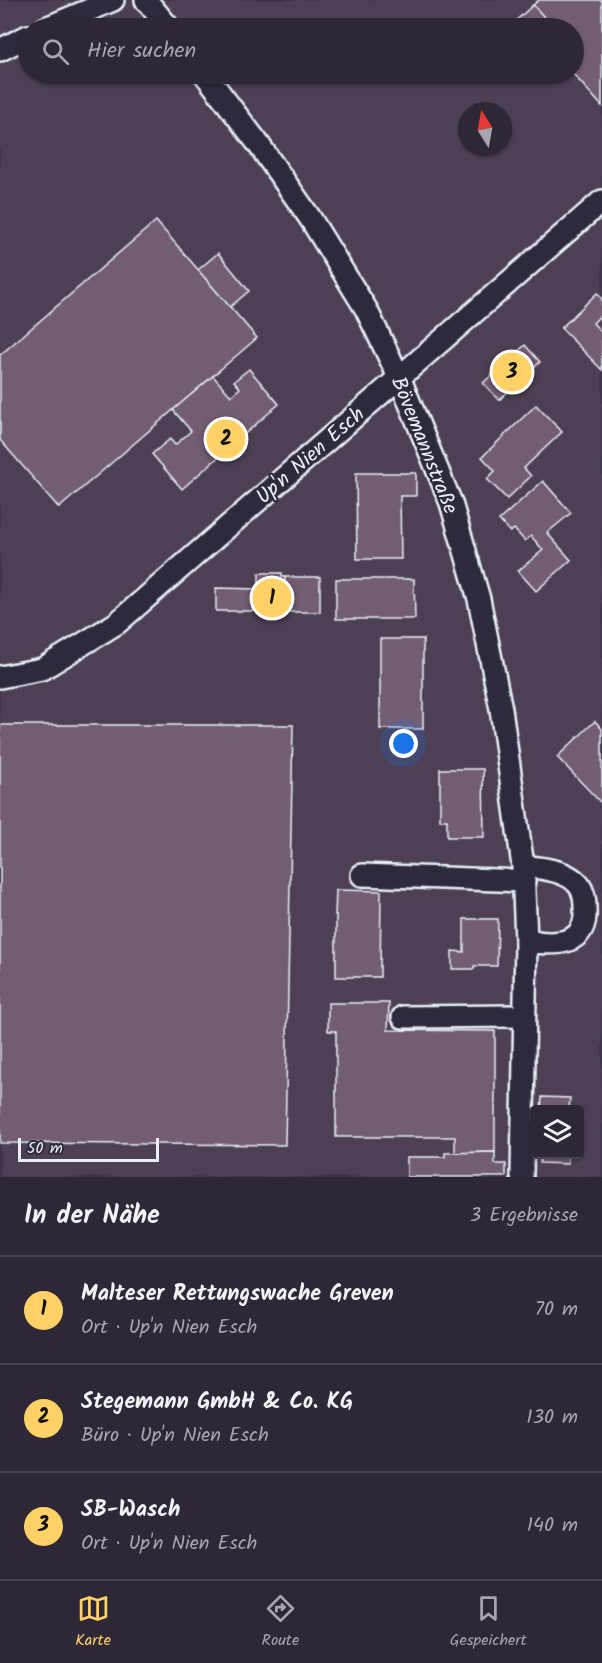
<!DOCTYPE html>
<html lang="de">
<head>
<meta charset="utf-8">
<style>
	body { margin:0; font-family:Kalam,sans-serif; background:#3a3342; color:#f1f3f6 }
	.controls { position:absolute; right:18px; bottom:18px; display:grid; overflow:hidden; border-radius:6px; box-shadow:0 2px 4px #0004 }
	.controls button { width:54px; height:54px; display:grid; place-items:center; padding:0; border:0; border-bottom:2px solid #494451; background:#2e2736; color:#f1f3f6; font:30px sans-serif }
	.compass { position:absolute; left:458px; top:102px; width:54px; height:54px; border-radius:50%; background:#2e2736; box-shadow:0 2px 4px #0004; rotate:349deg }
	.scale { position:absolute; left:18px; bottom:15px; width:141px; box-sizing:border-box; padding-left:6px; border:3px solid #e8f1f8; border-top:0; font-size:16px; line-height:21px; white-space:nowrap; color:#e8f1f8; -webkit-text-stroke:4px #2f2a3d; paint-order:stroke }
	.you { position:absolute; left:404px; top:744px; width:21px; height:21px; margin:-15px; border:4px solid #fff; border-radius:50%; background:#1a73e8; box-shadow:0 0 0 9px #1a73e833 }
	.badge { display:grid; place-items:center; width:39px; height:39px; border-radius:50%; background:#ffd166; color:#111; font-size:20px; font-weight:700 }
	.pin { position:absolute; translate:-50% -50%; border:3px solid #fff; box-shadow:0 2px 6px #0006 }
	.list { margin:0; padding:0; list-style:none }
	h2 { display:flex; justify-content:space-between; align-items:center; height:78px; margin:0; padding:0 24px; font-size:26px }
	h2 small { font-size:20px; font-weight:400; color:#a7a5ad }
	.list li { display:grid; grid-template-columns:39px 1fr auto; gap:18px; align-items:center; box-sizing:border-box; height:108px; padding:0 24px; border-top:2px solid #494451 }
	.list b { display:block; font-size:22px; white-space:nowrap }
	.list p { margin:0; font-size:20px; white-space:nowrap; color:#a7a5ad }
	.list em { font-size:20px; font-style:normal; color:#a7a5ad }
	.icon { flex:none; width:33px; height:33px; fill:none; stroke:currentColor; stroke-width:2; stroke-linecap:round; stroke-linejoin:round }
	.map { position:relative; flex:none; width:602px; height:1177px; overflow:hidden }
	.search { position:absolute; background:#2e2736; box-shadow:0 2px 4px #0004; left:18px; right:18px; top:18px; height:66px; display:flex; align-items:center; gap:15px; box-sizing:border-box; padding:0 21px; border-radius:33px; color:#a7a5ad; font-size:22px }
	.sheet { height:402px; background:#2e2736 }
	nav { display:flex; justify-content:space-around; align-items:center; box-sizing:border-box; height:84px; border-top:2px solid #494451; background:#2e2736; font-size:16px; color:#a7a5ad }
	nav a { display:grid; justify-items:center; gap:3px }
	nav .on { color:#ffd166 }
	.map>svg:first-child { display:block }
</style>
</head>
<body>
<div class="map">
<svg width="602" height="1177" viewBox="0 0 602 1177">
	<rect width="100%" height="100%" fill="#3d3448"/>
	<filter id="ink" filterUnits="userSpaceOnUse"><feTurbulence type="fractalNoise" baseFrequency=".0167" numOctaves="2"/><feDisplacementMap in="SourceGraphic" scale="12" xChannelSelector="R" yChannelSelector="G"/><feConvolveMatrix kernelMatrix="1 2 1 2 8 2 1 2 1" color-interpolation-filters="sRGB"/></filter>
	<g filter="url(#ink)">
		<path fill="#4d4055" fill-rule="evenodd" d="M0,0h602v1177h-602zM28,28h546v46h-546zM467,111h36v36h-36zM534,1110h46v44h-46z"/>
		<g fill="#735d73" stroke="#e8f1f8" stroke-width="1.5">
			<polygon points="539,0 602,0 602,106 573,74 574,28 554,28 533,5"/>
			<polygon points="533,5 554,28 510,28 509,27"/>
			<polygon points="156,221 257,338 59,508 0,440 0,355"/>
			<polygon points="218,253 249,291 230,307 198,270"/>
			<polygon points="597,293 602,299 602,314 593,323 602,333 602,370 561,328"/>
			<polygon points="525,345 540,362 499,400 483,383"/>
			<polygon points="249,369 279,404 182,489 152,454 170,439 175,445 191,431 173,410 213,376 231,396 240,388 234,381"/>
			<polygon points="536,405 562,432 524,468 531,476 507,499 487,479 495,471 482,457"/>
			<polygon points="356,473 416,473 416,496 400,496 401,559 357,559"/>
			<polygon points="543,481 571,513 547,533 571,560 536,591 518,571 543,550 531,536 525,541 514,529 510,532 499,520"/>
			<polygon points="259,573 282,573 282,577 285,577 285,607 259,607"/>
			<polygon points="285,577 320,577 320,612 284,612"/>
			<polygon points="336,579 414,579 415,619 336,619"/>
			<polygon points="216,588 259,589 259,611 216,611"/>
			<rect x="380" y="639" width="43" height="90"/>
			<polygon points="595,721 602,729 602,804 557,757"/>
			<polygon points="0,725 293,725 285,1145 0,1143"/>
			<polygon points="440,769 483,769 484,837 447,837 447,820 440,820"/>
			<polygon points="336,890 381,891 380,977 336,977 336,915 335,915"/>
			<polygon points="464,919 498,919 497,966 474,966 474,969 452,969 452,951 464,952"/>
			<polygon points="328,1003 389,1003 388,1030 495,1031 495,1152 455,1153 455,1137 336,1137 336,1031 328,1031"/>
			<polygon points="542,1097 570,1098 569,1110 541,1110"/>
			<polygon points="495,1152 495,1164 506,1164 506,1177 407,1177 407,1157 445,1157 445,1153"/>
			<polygon points="540,1154 568,1154 568,1164 540,1163"/>
		</g>
		<g fill="none" stroke-linecap="round" stroke-linejoin="round">
			<defs>
				<g id="minor">
					<polyline points="146,0 169,28"/>
					<polyline points="46,28 113,0"/>
					<polyline points="0,50 28,36"/>
					<polyline points="205,74 257,142 310,218 366,309 399,377 451,503 479,599 501,709 523,866 526,941 522,1177"/>
					<polyline points="0,677 42,669 117,623 602,201"/>
					<path d="M523,866c18,2 44,4 56,19 5,7 6,15 6,22 3,40 -30,38 -59,34"/>
					<polyline points="362,875 524,881"/>
					<polyline points="403,1017 524,1016"/>
				</g>
			</defs>
			<use href="#minor" stroke="#e8f1f8" stroke-width="26"/>
			<use href="#minor" stroke="#2f2a3d" stroke-width="21"/>
		</g>
	</g>
	<g text-anchor="middle" stroke-width="4.5" stroke-linejoin="round" paint-order="stroke">
		<g font-size="21" fill="#e8f1f8" stroke="#2f2a3d">
			<text transform="translate(425 445) rotate(68)" y="7">Bövemannstraße</text>
			<text transform="translate(310 455) rotate(-41)" y="7">Up'n Nien Esch</text>
		</g>
	</g>
</svg>
<div class="controls">
<button><svg class="icon" aria-label="layers" viewBox="0 0 24 24"><path d="M12 4l9 5-9 5-9-5zM3 14l9 5 9-5"/></svg></button>
</div>
<svg class="compass" viewBox="-18 -18 36 36"><path d="M0-13l5 13h-10z" fill="#e53935"/><path d="M0 13l5-13h-10z" fill="#a7a5ad"/></svg>
<div class="scale">50 m</div>
<div class="you"></div>
<div class="pin badge" style="left:272px;top:598px">1</div>
<div class="pin badge" style="left:226px;top:439px">2</div>
<div class="pin badge" style="left:512px;top:372px">3</div>
<div class="search"><svg class="icon" aria-label="search" viewBox="0 0 24 24"><circle cx="10" cy="10" r="6"/><path d="M15 15l6 6"/></svg>Hier suchen</div>
</div>
<section class="sheet">
<h2>In der Nähe<small>3 Ergebnisse</small></h2>
<ul class="list">
<li><span class="badge">1</span><div><b>Malteser Rettungswache Greven</b><p>Ort · Up'n Nien Esch</p></div><em>70 m</em></li>
<li><span class="badge">2</span><div><b>Stegemann GmbH &amp; Co. KG</b><p>Büro · Up'n Nien Esch</p></div><em>130 m</em></li>
<li><span class="badge">3</span><div><b>SB-Wasch</b><p>Ort · Up'n Nien Esch</p></div><em>140 m</em></li>
</ul>
</section>
<nav>
<a class="on"><svg class="icon" aria-label="map" viewBox="0 0 24 24"><path d="M3 6l6-2 6 2 6-2v14l-6 2-6-2-6 2zM9 4v14M15 6v14"/></svg>Karte</a>
<a><svg class="icon" aria-label="directions" viewBox="0 0 24 24"><path d="M12 3l9 9-9 9-9-9zM9 14v-3h6M13 9l2 2-2 2"/></svg>Route</a>
<a><svg class="icon" aria-label="saved" viewBox="0 0 24 24"><path d="M7 4h10v16l-5-4-5 4z"/></svg>Gespeichert</a>
</nav>
</body>
</html>
